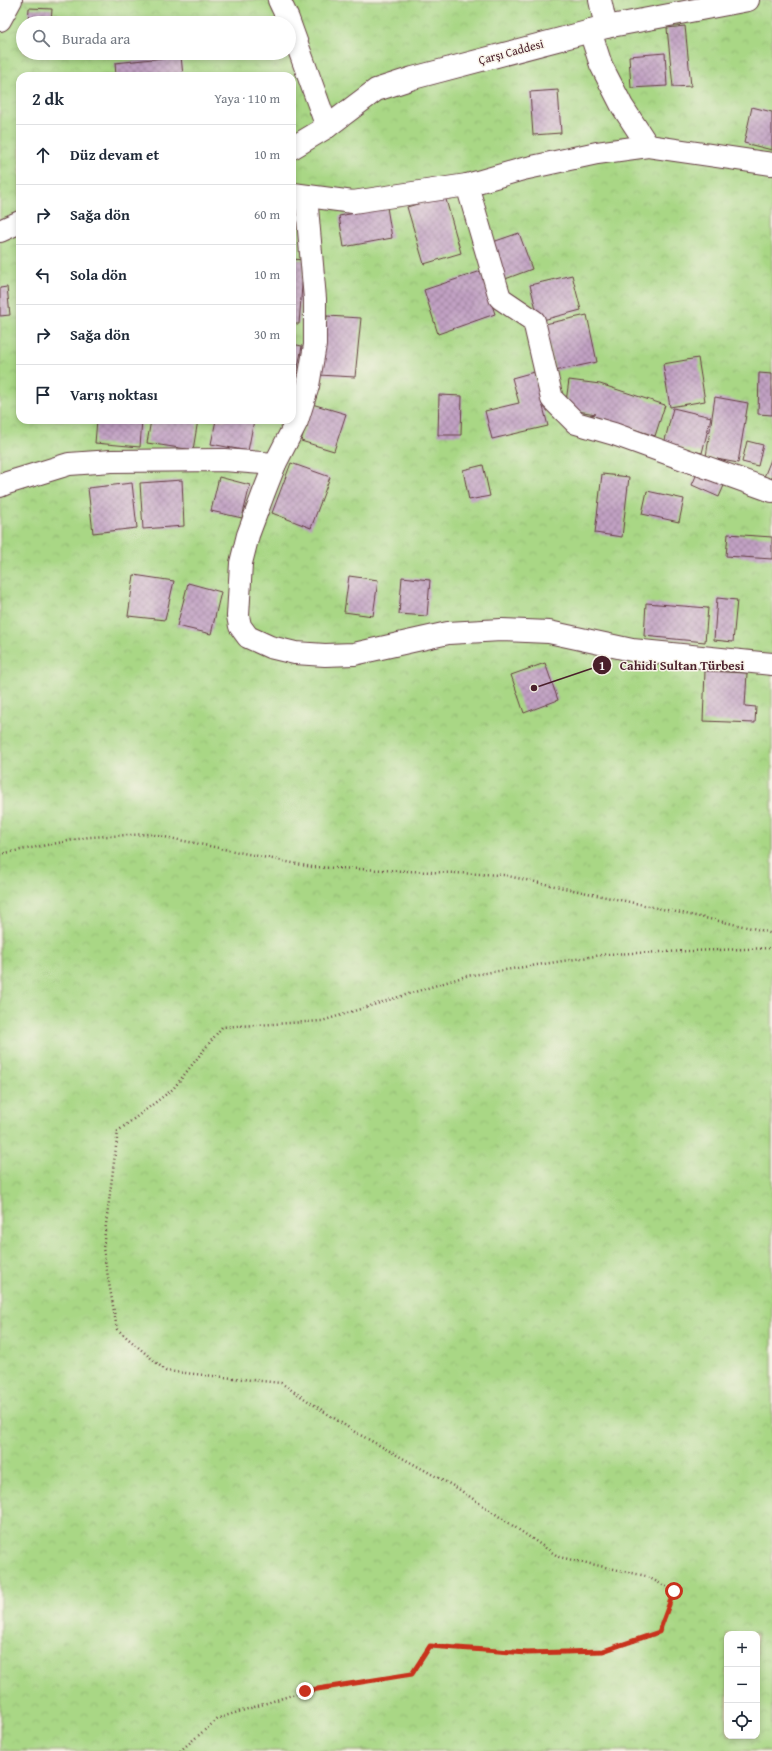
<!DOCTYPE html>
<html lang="tr">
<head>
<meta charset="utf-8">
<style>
	body { margin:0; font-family:"Gentium Book Plus",serif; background:#f6f6f7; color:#1f2937 }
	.controls { position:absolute; right:12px; bottom:12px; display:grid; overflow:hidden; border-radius:8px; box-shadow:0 2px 6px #0003 }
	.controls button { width:36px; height:36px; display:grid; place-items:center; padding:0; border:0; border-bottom:1px solid #e0e1e3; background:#fff; color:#1f2937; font:20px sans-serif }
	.stop { position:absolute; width:12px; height:12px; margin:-9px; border:3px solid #c8321e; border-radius:50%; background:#fff }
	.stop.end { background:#c8321e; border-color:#fff; box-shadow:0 1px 4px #0008 }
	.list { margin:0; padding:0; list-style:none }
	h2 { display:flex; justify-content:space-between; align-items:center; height:52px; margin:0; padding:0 16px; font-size:17px }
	h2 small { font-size:13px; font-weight:400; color:#747a83 }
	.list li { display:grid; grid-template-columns:26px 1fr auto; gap:12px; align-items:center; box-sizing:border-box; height:60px; padding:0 16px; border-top:1px solid #e0e1e3 }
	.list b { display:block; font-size:15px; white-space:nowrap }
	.list em { font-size:13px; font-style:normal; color:#747a83 }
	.icon { flex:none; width:22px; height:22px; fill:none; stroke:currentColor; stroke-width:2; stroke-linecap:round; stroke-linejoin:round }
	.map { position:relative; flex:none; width:772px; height:1751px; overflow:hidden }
	.search { position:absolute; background:#fff; box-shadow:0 2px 6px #0003; left:16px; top:16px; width:280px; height:44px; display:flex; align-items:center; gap:10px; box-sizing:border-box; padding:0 14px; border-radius:22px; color:#747a83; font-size:15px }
	.panel { position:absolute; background:#fff; box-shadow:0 2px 6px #0003; left:16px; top:72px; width:280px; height:352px; border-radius:12px }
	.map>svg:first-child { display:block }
</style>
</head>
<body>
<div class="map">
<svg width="772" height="1751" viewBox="0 0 772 1751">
	<defs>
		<pattern id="park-crowns" width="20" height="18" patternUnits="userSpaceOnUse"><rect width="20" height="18" fill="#a9d785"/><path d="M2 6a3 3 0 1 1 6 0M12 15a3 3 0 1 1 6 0" fill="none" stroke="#93b873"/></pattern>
		<pattern id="building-cross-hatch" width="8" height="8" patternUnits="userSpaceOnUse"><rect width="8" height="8" fill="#c1a1c3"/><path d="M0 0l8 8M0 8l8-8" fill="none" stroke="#9f839f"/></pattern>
	</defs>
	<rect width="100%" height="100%" fill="#f7f3e8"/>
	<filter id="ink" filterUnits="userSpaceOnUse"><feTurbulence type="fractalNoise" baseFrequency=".025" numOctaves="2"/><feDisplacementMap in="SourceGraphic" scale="8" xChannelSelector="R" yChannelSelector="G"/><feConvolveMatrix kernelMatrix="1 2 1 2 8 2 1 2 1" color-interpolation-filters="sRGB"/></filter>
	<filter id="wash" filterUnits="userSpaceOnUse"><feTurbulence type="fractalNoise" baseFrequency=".012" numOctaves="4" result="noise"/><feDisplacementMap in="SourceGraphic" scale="16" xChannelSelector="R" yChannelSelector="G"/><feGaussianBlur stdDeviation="0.9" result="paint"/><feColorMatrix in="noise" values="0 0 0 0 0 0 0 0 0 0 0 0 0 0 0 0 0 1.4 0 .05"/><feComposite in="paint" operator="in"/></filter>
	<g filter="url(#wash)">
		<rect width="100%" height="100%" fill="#f4dec1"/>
		<path fill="url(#park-crowns)" stroke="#7a7b58" fill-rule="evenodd" d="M0,0h772v1751h-772zM23,23h266v30h-266zM20,76h272v344h-272zM727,1634h30v102h-30z"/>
		<g id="blocks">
			<g fill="url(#building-cross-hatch)">
				<polygon points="29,8 52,9 51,23 28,23"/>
				<polygon points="685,26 691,86 673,87 667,28"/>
				<polygon points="89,53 107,53 107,54 90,57"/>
				<polygon points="665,53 667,86 631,88 629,56"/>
				<polygon points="181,56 183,76 116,76 115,63"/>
				<polygon points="558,90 561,133 533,135 530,92"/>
				<polygon points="752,107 772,112 772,150 744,143"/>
				<polygon points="445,196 461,253 424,264 407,207"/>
				<polygon points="387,207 392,238 344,247 339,216"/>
				<polygon points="519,233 532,269 500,281 487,244"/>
				<polygon points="292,259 304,260 299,324 292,324"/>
				<polygon points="481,271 495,314 438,334 424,290"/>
				<polygon points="572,275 581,310 539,321 530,285"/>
				<polygon points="7,287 10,315 0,316 0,288"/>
				<polygon points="587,315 597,362 555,371 545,324"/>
				<polygon points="327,316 361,318 355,377 318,375"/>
				<polygon points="292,344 302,346 295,383 292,382"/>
				<polygon points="698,358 705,401 670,407 663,364"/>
				<polygon points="534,372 548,426 492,439 485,411 519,403 512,378"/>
				<polygon points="759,373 772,374 772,415 758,414"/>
				<polygon points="569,380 600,384 665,405 655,436 590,415 596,414 565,409"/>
				<polygon points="439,395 462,396 461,435 438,435"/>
				<polygon points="715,397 748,403 738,463 706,457"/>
				<polygon points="312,404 346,414 334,451 301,441"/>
				<polygon points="673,408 711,417 702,453 664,444"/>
				<polygon points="97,420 142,420 140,447 95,443"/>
				<polygon points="151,420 198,420 193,450 147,443"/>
				<polygon points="216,420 254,420 248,451 211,444"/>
				<polygon points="747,441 763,445 758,466 742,462"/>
				<polygon points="772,457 772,481 764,477"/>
				<polygon points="291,463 330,477 311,528 272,513"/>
				<polygon points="483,465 490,496 469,500 463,470"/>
				<polygon points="699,469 726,481 719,497 692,485"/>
				<polygon points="602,474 629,477 622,537 595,533"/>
				<polygon points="219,477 250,485 242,518 211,511"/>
				<polygon points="182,480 184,526 143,529 140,483"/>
				<polygon points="132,483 137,528 93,533 88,488"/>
				<polygon points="647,491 684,499 679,522 642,514"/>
				<polygon points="728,534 772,537 772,559 726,556"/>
				<polygon points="134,575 174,581 165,620 128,616"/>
				<polygon points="349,576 378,580 373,616 344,612"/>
				<polygon points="402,577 430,580 427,616 399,614"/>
				<polygon points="188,583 221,592 211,634 177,626"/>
				<polygon points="717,598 737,600 733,642 714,640"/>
				<polygon points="646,603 708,608 705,642 644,636"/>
				<polygon points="545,663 558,700 524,713 511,675"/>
				<polygon points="705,671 747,673 745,706 756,707 755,723 703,721"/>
			</g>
		</g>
	</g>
	<g filter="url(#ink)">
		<use href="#blocks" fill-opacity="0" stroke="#643c42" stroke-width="1"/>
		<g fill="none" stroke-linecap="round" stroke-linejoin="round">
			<defs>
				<g id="minor">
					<polyline points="279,0 288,19 327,127"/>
					<polyline points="600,0 606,27"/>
					<polyline points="0,20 11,0"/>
					<polyline points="590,31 601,65 622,106 648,146"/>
					<polyline points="292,148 327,127 376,90 413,78 606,27 748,0"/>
					<polyline points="467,185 500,298 534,321 552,399 576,423 614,434 772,491"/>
					<polyline points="293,194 353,202 467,185 523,169 597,153 648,146 772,164"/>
					<polyline points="306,196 315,299 315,345 308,386 297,421 275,464 264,492 248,535 241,563 238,616 240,626 248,637 270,647 295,653 325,655 354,654 448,633 501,630 549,632 632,650 772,664"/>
					<polyline points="0,231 20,222"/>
					<polyline points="0,486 7,483 69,464 112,461 224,460 275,464"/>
				</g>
			</defs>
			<use href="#minor" stroke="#643c42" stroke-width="24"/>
			<g stroke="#643c42" stroke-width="2.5" stroke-dasharray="1 3" stroke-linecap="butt">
				<polyline points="0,854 89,837 150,834 312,867 503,875 761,930 772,934"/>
				<polyline points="180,1751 219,1718 305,1691 412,1674 430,1646 527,1653 603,1651 659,1633 674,1591 646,1576 559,1557 457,1488 355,1432 281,1383 166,1371 117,1329 103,1248 118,1131 173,1089 222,1027 322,1021 466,976 608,954 772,948"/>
			</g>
			<use href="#minor" stroke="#fff" stroke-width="22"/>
		</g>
	</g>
	<g fill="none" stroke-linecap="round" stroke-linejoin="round" filter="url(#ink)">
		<polyline stroke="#c8321e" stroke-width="5" points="305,1691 412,1674 430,1646 527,1653 603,1651 659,1632 674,1591"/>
	</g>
	<g text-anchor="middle" stroke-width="3" stroke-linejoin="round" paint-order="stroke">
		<g font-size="12" fill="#4a1f2b" stroke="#f7f3e8">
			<text transform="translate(511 52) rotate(-15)" y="4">Çarşı Caddesi</text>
		</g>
	</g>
	<path fill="none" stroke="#4a1f2b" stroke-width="1.5" d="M534 688L602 665"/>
	<g fill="#4a1f2b" stroke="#f7f3e8" stroke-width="1.5">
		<circle cx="534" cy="688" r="4"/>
		<circle cx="602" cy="665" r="10"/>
	</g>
	<g font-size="12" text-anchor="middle" font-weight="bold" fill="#fff">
		<text x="602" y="670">1</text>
	</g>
	<g font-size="13" text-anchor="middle" font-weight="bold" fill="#4a1f2b" stroke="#f7f3e8" stroke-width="3" stroke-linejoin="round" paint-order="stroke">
		<text x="682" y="670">Cahidi Sultan Türbesi</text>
	</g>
</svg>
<div class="controls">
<button>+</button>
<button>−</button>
<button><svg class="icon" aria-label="locate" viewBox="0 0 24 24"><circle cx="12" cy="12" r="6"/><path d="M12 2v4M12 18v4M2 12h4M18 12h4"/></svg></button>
</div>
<div class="stop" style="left:674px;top:1591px"></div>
<div class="stop end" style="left:305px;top:1691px"></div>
<div class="search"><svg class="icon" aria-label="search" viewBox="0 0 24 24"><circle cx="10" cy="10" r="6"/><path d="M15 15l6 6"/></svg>Burada ara</div>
<section class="panel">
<h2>2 dk<small>Yaya · 110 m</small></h2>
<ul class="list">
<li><svg class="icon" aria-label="ahead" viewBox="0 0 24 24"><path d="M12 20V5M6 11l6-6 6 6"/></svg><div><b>Düz devam et</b></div><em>10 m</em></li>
<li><svg class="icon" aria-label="right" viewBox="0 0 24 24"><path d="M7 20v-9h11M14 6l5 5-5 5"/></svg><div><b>Sağa dön</b></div><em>60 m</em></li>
<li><svg class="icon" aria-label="left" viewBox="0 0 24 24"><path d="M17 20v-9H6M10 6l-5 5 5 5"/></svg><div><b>Sola dön</b></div><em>10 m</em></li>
<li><svg class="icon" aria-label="right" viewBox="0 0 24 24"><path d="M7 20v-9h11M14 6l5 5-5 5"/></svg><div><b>Sağa dön</b></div><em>30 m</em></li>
<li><svg class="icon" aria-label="arrive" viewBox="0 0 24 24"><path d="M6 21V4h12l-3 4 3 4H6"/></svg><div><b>Varış noktası</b></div></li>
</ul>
</section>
</div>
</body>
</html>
